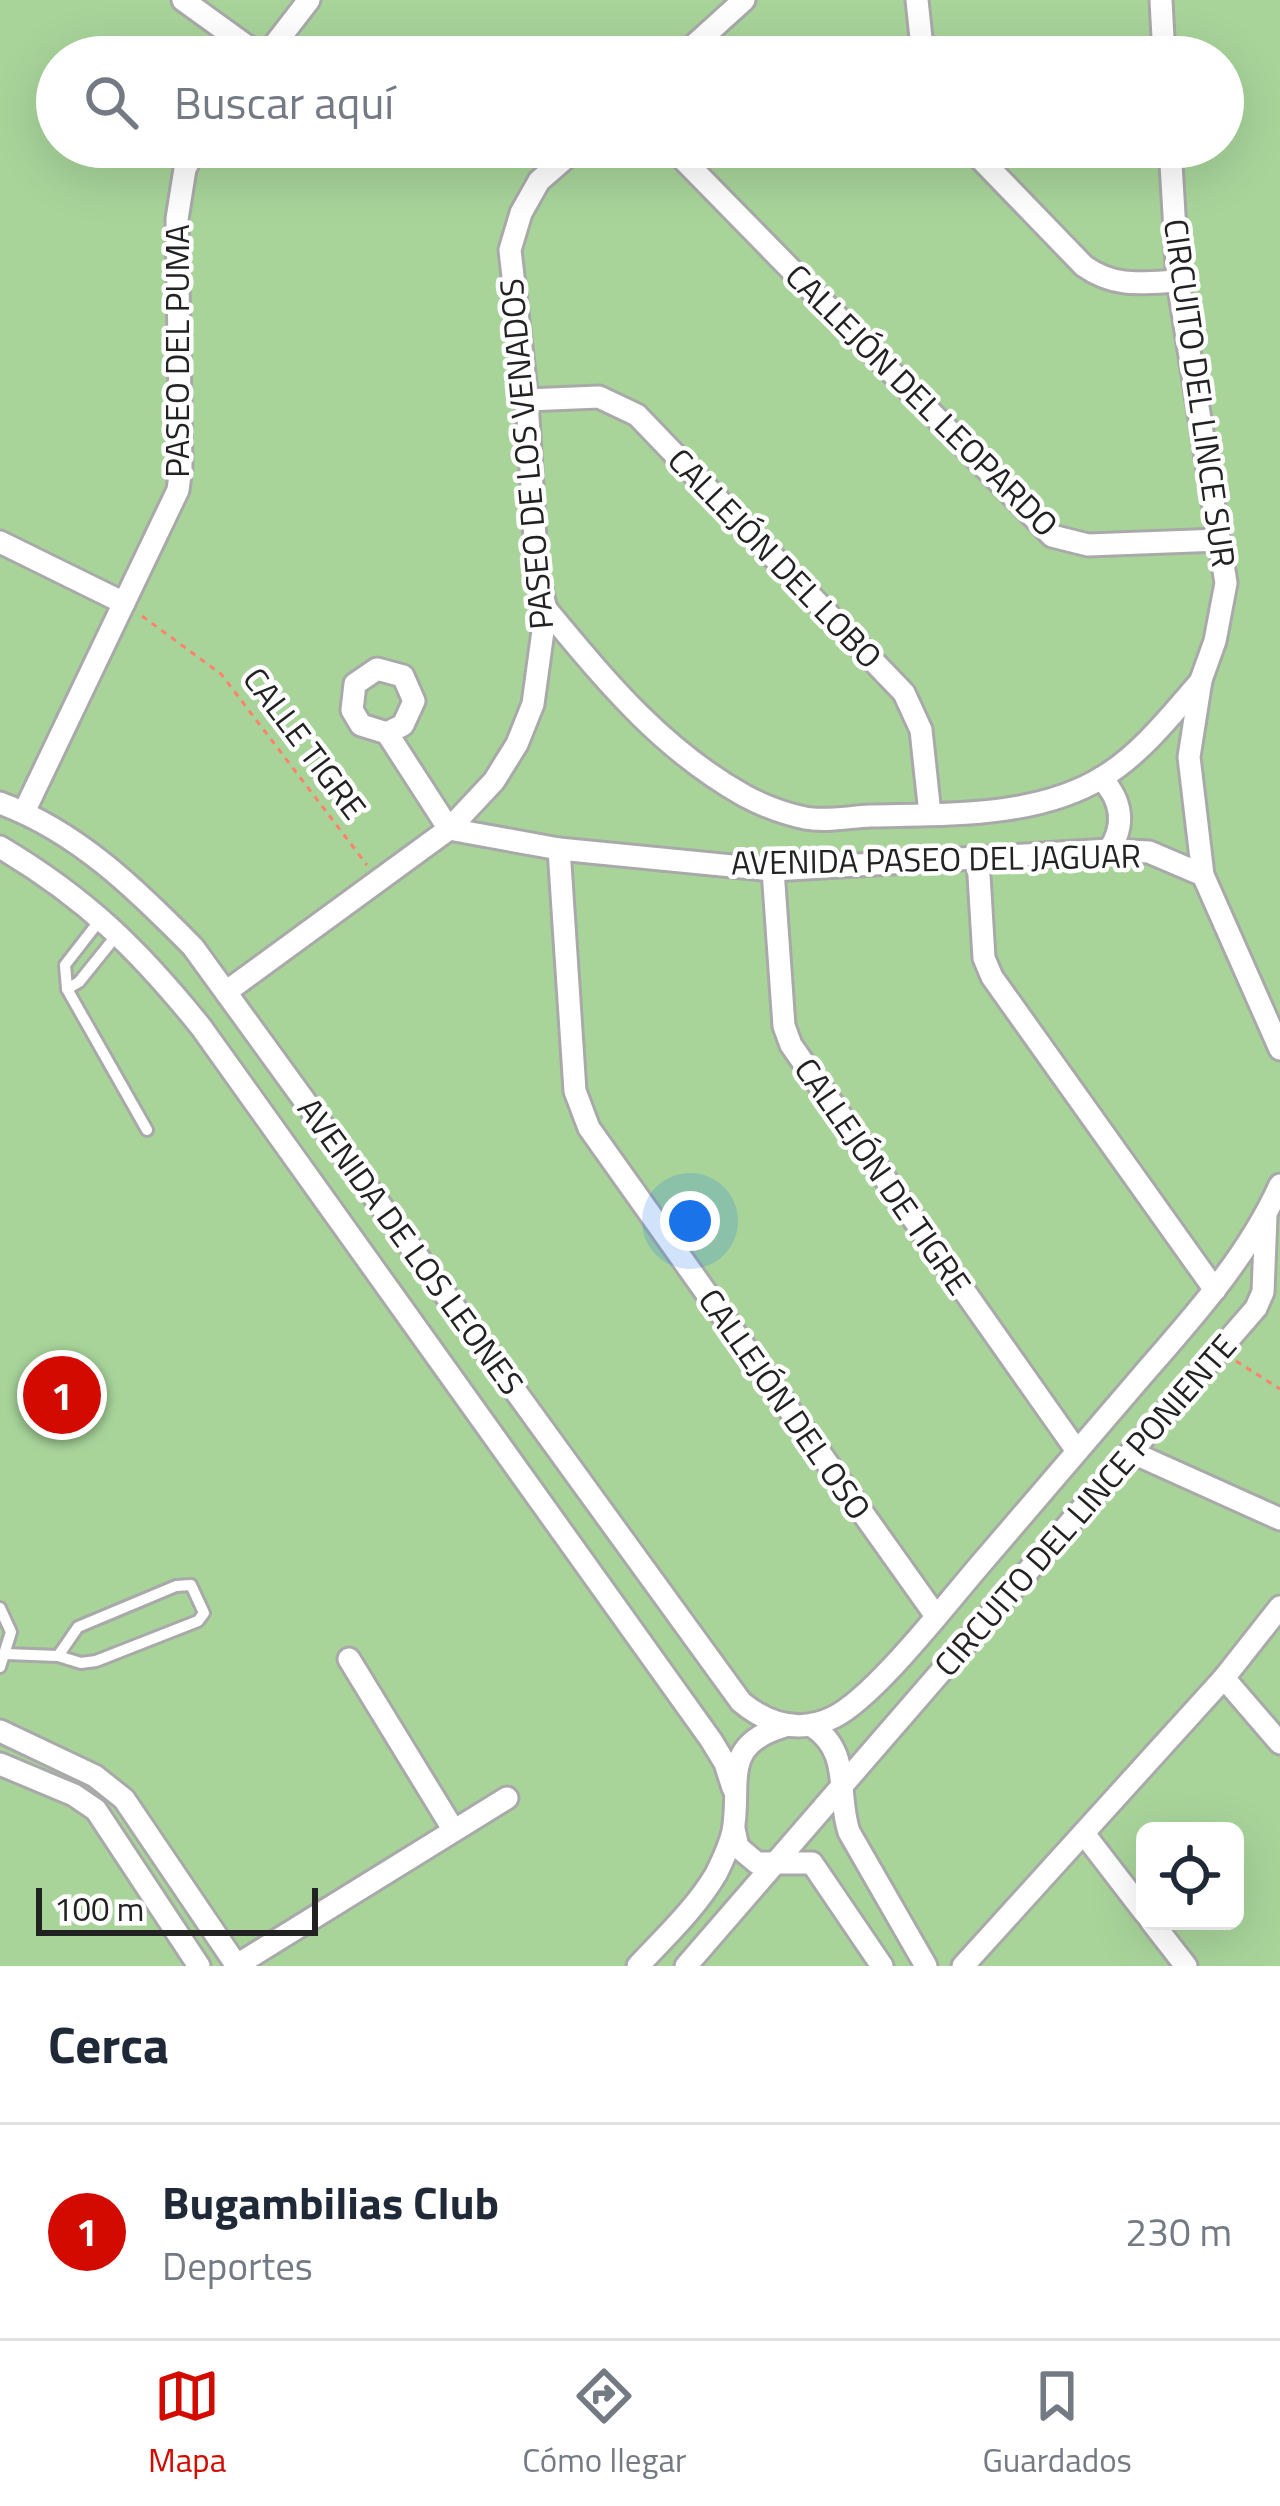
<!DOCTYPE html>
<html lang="es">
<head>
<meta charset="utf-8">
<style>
	body { margin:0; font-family:"Titillium Web",sans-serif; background:#f2f2f3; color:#1f2937 }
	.controls { position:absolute; right:36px; bottom:36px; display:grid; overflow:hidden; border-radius:18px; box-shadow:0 12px 48px #0002 }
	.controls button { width:108px; height:108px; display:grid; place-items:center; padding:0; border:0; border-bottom:3px solid #e0e1e3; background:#fff; color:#1f2937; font:60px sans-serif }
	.scale { position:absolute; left:36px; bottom:30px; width:282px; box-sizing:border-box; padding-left:12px; border:6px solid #222; border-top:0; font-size:33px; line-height:42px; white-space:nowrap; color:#222; -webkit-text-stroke:9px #fff; paint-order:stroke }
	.you { position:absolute; left:690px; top:1221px; width:42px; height:42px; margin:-30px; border:9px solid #fff; border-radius:50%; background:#1a73e8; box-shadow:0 0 0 18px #1a73e833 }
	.badge { display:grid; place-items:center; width:78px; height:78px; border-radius:50%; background:#d30a00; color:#fff; font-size:39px; font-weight:700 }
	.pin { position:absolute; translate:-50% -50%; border:6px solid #fff; box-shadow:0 3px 12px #0006 }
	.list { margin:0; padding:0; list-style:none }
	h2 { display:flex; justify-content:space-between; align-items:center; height:156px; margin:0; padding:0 48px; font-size:51px }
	h2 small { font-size:39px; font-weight:400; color:#747a83 }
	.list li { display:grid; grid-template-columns:78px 1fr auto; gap:36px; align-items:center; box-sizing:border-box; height:216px; padding:0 48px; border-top:3px solid #e0e1e3 }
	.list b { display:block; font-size:45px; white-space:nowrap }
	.list p { margin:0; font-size:39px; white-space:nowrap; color:#747a83 }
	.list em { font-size:39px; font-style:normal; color:#747a83 }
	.icon { flex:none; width:66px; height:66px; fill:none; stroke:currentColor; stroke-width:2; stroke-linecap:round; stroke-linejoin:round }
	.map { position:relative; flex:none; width:1280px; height:1966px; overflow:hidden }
	.search { position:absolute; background:#fff; box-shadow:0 12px 48px #0002; left:36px; right:36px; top:36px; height:132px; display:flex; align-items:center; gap:30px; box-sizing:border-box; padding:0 42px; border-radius:66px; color:#747a83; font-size:45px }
	.sheet { height:372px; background:#fff }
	nav { display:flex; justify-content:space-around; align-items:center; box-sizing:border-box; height:168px; border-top:3px solid #e0e1e3; background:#fff; font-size:33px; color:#747a83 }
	nav a { display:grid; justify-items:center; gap:6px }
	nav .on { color:#d30a00 }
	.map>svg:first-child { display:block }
</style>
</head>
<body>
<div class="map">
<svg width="1280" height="1966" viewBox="0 0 1280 1966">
	<rect width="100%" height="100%" fill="#f2efe8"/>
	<path fill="#a8d49a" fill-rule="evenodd" d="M0,0h1280v1966h-1280zM57,57h1166v90h-1166zM1145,1831h90v90h-90z"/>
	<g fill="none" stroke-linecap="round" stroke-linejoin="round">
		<defs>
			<g id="service">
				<polyline points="100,920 65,965 67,989 147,1130"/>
				<polyline points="67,989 79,982 116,936"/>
				<polyline points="0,1608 11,1632 0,1667"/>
				<polyline points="6,1654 58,1656 81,1663 96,1661 198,1621 204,1613 191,1585 176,1586 78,1627 58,1656"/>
			</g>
			<g id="minor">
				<polyline points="183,0 262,57"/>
				<polyline points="917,0 923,57"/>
				<polyline points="1161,0 1164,57"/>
				<polyline points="265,57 309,0"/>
				<polyline points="681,57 744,0"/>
				<polyline points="671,147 1052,536 1088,545 1220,540"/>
				<path d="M969,147l115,119c31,22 58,17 94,15"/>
				<polyline points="1170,147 1178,281 1226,583 1215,641 1201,680 1189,757 1203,875 1280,1049"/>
				<polyline points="527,400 599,397 637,415 904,693 921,730 930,814"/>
				<polyline points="0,542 124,603"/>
				<path d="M546,609c60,72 115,140 199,187 17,9 41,18 60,22 20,4 44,-1 65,-2 75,-2 167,2 233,-39 39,-24 68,-62 98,-96"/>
				<polyline points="387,733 403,725 414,701 403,676 377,669 355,684 352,710 361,725 387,733 449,829"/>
				<path d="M1101,778c21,22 25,47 8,72"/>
				<path d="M0,803c77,28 137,87 193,144l548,755c28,23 59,32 93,15 42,-21 117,-119 151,-158 52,-61 104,-121 156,-182 52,-60 106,-119 139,-192"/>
				<polyline points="24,812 178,490 181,467 177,219 185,169 196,147"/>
				<polyline points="449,829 559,849 773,870 1109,850 1149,852 1203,875"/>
				<path d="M0,847c86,51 139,103 201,180l510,713 14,23 8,25"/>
				<polyline points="559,849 575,1091 589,1128 936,1616"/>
				<polyline points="978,859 984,958 992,977 1215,1290"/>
				<polyline points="773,870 784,1026 791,1045 1077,1451"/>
				<polyline points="226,992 449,829 494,781 517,744 533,704 546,609 537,574 527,400 510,250 521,213 539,181 578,147"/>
				<polyline points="1131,1452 1280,1519"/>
				<polyline points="349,1659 453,1829"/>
				<polyline points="1224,1678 1280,1743"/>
				<path d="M812,1726c40,26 24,67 37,106l77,134"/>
				<polyline points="0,1731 95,1776 124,1799 237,1966"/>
				<polyline points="0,1764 74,1795 96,1810 199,1966"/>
				<polyline points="734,1829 738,1847 757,1863 812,1863 882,1966"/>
				<polyline points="1085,1835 1145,1913"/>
				<polyline points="1151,1921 1186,1966"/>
				<polyline points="237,1965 507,1798"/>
				<path d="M638,1966c27,-29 58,-58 78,-92 7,-14 14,-29 17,-43 9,-48 -14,-86 52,-105"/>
				<polyline points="686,1966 1256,1308 1263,1292 1266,1216"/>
				<polyline points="963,1966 1224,1678 1280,1607"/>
			</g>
		</defs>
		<use href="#service" stroke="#a9a9a9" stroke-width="16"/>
		<use href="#minor" stroke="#a9a9a9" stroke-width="27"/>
		<g stroke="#ff826c" stroke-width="3" stroke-dasharray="6 6" stroke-linecap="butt">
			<polyline points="142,616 221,674 367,865"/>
			<polyline points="1236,1361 1280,1389"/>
		</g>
		<use href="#service" stroke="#fff" stroke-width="10"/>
		<use href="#minor" stroke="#fff" stroke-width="21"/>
	</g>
	<g text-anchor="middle" stroke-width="9" stroke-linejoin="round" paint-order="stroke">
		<g font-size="33" fill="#222" stroke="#fff">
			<text transform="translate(177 351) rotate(-90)" y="12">PASEO DEL PUMA</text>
			<text transform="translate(1200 393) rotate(82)" y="12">CIRCUITO DEL LINCE SUR</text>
			<text transform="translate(922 400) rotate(45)" y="12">CALLEJÓN DEL LEOPARDO</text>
			<text transform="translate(526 454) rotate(-95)" y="12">PASEO DE LOS VENADOS</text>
			<text transform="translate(775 558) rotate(46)" y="12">CALLEJÓN DEL LOBO</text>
			<text transform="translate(305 743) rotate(53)" y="12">CALLE TIGRE</text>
			<text transform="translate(936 859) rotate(-1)" y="12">AVENIDA PASEO DEL JAGUAR</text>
			<text transform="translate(883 1176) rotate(55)" y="12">CALLEJÓN DE TIGRE</text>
			<text transform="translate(411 1246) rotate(54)" y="12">AVENIDA DE LOS LEONES</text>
			<text transform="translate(785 1404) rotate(55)" y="12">CALLEJÓN DEL OSO</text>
			<text transform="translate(1085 1505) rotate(-49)" y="12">CIRCUITO DEL LINCE PONIENTE</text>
		</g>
	</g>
</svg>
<div class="controls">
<button><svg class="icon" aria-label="locate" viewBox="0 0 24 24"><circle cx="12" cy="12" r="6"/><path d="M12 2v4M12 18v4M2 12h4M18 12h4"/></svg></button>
</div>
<div class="scale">100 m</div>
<div class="you"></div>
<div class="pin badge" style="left:62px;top:1395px">1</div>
<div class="search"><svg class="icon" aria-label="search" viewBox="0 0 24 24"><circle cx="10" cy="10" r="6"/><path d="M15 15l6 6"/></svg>Buscar aquí</div>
</div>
<section class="sheet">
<h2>Cerca<small></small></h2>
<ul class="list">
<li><span class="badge">1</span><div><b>Bugambilias Club</b><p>Deportes</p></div><em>230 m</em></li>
</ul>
</section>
<nav>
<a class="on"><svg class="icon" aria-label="map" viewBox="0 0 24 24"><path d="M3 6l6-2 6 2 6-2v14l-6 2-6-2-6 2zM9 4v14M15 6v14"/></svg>Mapa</a>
<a><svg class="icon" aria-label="directions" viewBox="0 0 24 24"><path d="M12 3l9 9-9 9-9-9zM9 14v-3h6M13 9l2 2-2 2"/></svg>Cómo llegar</a>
<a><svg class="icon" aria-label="saved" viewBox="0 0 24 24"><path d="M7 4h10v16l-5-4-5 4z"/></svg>Guardados</a>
</nav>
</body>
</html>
